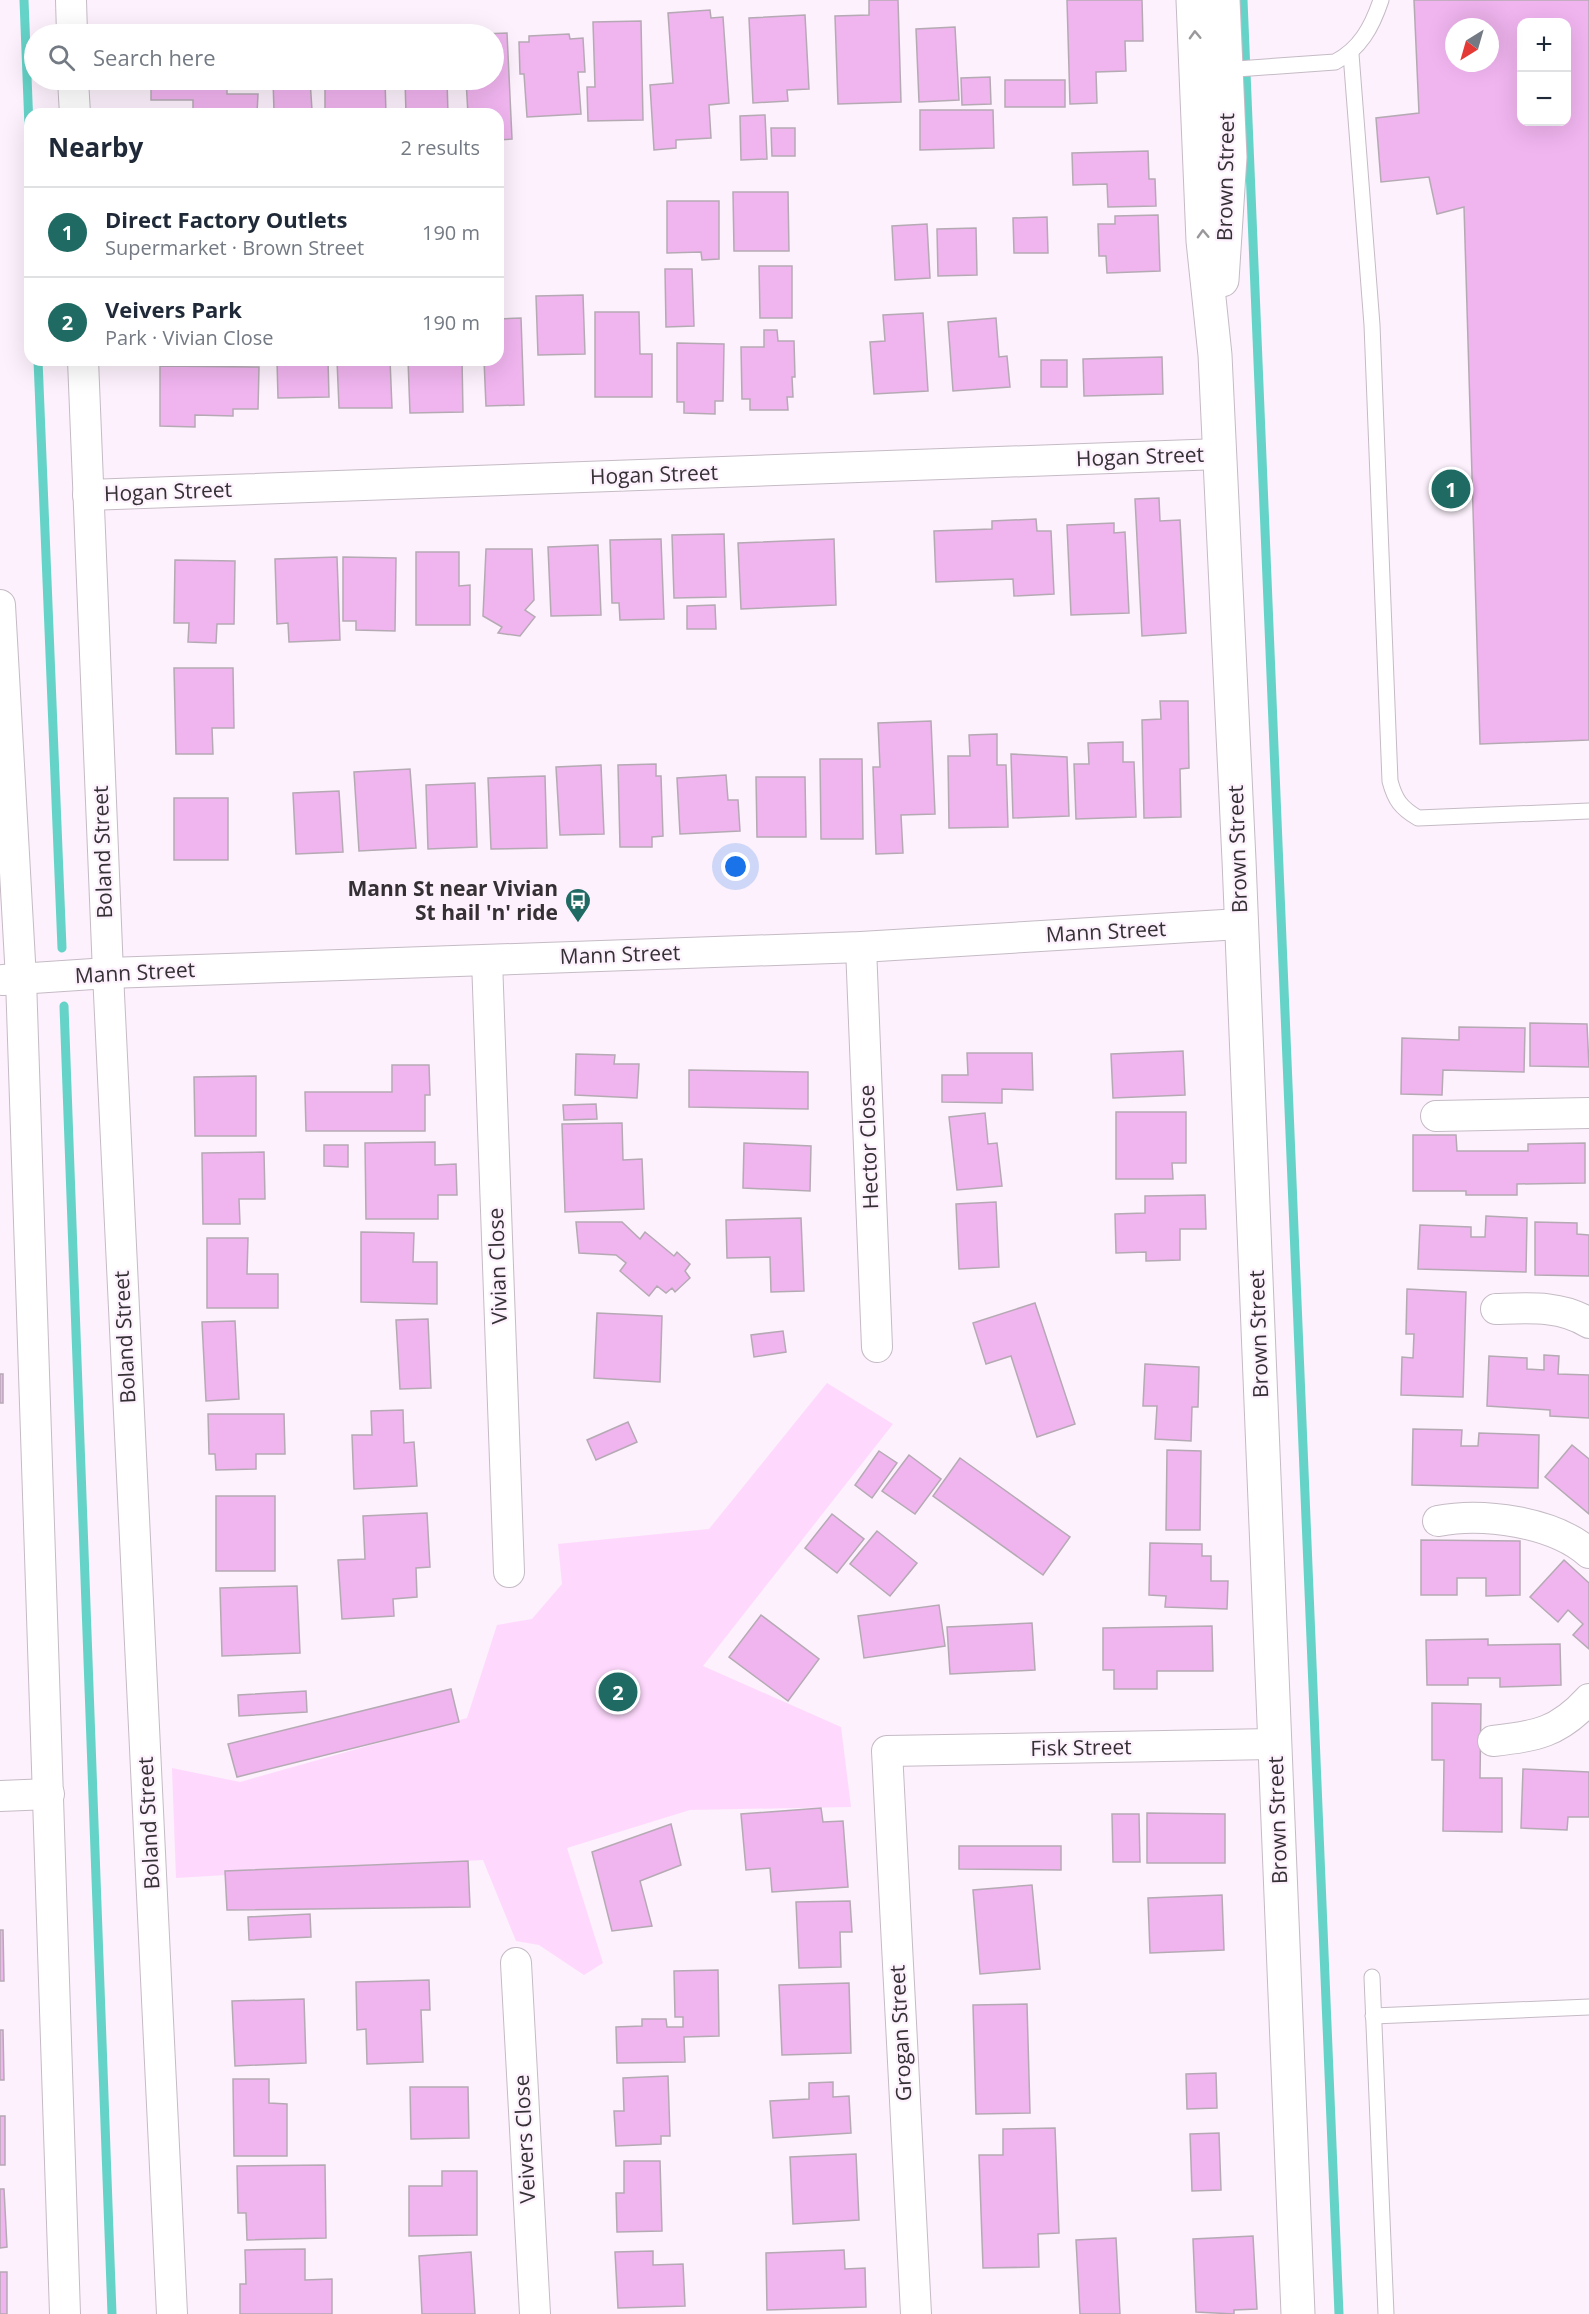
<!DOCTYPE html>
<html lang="en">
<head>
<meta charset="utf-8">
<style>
	body { margin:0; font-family:"Open Sans",sans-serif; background:#f6f6f7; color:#1f2937 }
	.controls { position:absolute; right:18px; top:18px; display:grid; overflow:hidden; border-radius:12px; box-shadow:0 6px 24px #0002 }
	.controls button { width:54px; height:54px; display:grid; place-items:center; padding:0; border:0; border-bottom:2px solid #e0e1e3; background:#fff; color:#1f2937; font:30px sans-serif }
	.compass { position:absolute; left:1445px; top:18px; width:54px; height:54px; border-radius:50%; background:#fff; box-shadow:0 6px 24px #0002; rotate:217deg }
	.you { position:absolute; left:736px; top:867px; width:21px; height:21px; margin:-15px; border:4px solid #fff; border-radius:50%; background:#1a73e8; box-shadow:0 0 0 9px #1a73e833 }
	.badge { display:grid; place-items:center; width:39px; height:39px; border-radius:50%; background:#1f6a63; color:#fff; font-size:20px; font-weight:700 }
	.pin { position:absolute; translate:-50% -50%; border:3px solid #fff; box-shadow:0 2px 6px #0006 }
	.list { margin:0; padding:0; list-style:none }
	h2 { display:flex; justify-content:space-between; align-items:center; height:78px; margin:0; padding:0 24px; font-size:26px }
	h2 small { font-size:20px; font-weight:400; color:#747a83 }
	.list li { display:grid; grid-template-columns:39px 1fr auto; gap:18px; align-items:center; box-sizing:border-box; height:90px; padding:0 24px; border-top:2px solid #e0e1e3 }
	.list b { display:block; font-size:22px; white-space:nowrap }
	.list p { margin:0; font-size:20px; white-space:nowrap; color:#747a83 }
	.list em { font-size:20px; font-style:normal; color:#747a83 }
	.icon { flex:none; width:33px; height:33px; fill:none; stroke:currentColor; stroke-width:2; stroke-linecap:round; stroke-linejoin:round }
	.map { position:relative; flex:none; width:1589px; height:2314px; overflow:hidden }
	.search { position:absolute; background:#fff; box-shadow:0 6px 24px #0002; left:24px; top:24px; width:480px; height:66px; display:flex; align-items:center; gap:15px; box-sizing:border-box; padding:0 21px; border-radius:33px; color:#747a83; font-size:22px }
	.panel { position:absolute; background:#fff; box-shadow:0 6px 24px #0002; left:24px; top:108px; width:480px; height:258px; border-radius:18px }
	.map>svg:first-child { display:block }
</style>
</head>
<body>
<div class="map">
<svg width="1589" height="2314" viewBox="0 0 1589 2314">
	<rect width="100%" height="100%" fill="#fcf1fc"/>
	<polygon fill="#fed9fd" points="827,1383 893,1424 703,1666 841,1727 851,1807 690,1810 567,1848 603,1963 584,1975 539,1945 516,1941 483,1860 176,1878 172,1768 240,1782 467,1718 497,1625 532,1619 562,1584 558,1544 709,1529"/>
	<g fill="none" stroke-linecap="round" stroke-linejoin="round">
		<g stroke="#65d3c8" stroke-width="9">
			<polyline points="24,0 30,152"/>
			<polyline points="1243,0 1339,2314"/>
			<polyline points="38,360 62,948"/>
			<polyline points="64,1006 112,2314"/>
		</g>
	</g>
	<g fill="#f0b4ef" stroke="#b5aab4" stroke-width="1.5" fill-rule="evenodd">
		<polygon points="869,0 898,0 901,102 838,104 835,16 869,15"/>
		<polygon points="1067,0 1142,0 1143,41 1125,41 1126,71 1096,72 1097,103 1070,104"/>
		<path d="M1414,0h175v740l-109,4 -16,-537 -27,7 -8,-37 -48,5 -5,-64 43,-5zM1522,22h44v100h-44zM1454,27h36v36h-36z"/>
		<polygon points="710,10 711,18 723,17 729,103 709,105 711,138 676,140 676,148 654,150 650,85 673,83 668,13"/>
		<polygon points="805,15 809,89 787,90 788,101 753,103 749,18"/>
		<polygon points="641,21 643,120 588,121 587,87 595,87 593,22"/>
		<polygon points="955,27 959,100 919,102 916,29"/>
		<rect x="151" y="31" width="43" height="3"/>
		<polygon points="507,33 512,139 498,140 498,114 468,114 466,80 494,80 494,34 482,34"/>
		<polygon points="569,34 570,39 583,38 585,72 578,72 581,114 527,117 524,74 520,74 519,42 529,42 529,36"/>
		<polygon points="990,77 991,104 962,105 961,78"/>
		<polygon points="151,80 227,80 227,94 258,94 257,113 193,113 193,100 151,100"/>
		<polygon points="273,80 310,80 312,110 274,111"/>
		<polygon points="325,80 385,80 386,114 325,114"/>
		<polygon points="405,80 447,80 448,114 406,114"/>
		<rect x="1005" y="80" width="60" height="27"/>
		<polygon points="920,110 993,110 994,148 920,150"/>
		<polygon points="765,115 767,159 741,160 740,116"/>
		<polygon points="771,128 795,128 795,156 772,156"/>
		<polygon points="1148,151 1149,179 1155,179 1156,206 1108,207 1107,184 1073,185 1072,153"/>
		<polygon points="733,192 788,192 789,251 734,251"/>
		<polygon points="667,201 719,201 719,259 702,260 701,252 667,253"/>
		<polygon points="1158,215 1160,271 1107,273 1106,256 1099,256 1098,224 1115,224 1115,216"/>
		<polygon points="1047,217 1048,253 1014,253 1013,218"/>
		<polygon points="927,224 930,278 895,280 892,226"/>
		<polygon points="976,228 977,275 938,276 937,229"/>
		<polygon points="759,266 792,266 792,318 760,318"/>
		<polygon points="665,269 692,269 694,326 666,327"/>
		<polygon points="583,295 585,354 538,355 536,296"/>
		<polygon points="595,312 639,312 640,354 652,354 652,397 595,397"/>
		<polygon points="923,313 928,391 874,394 870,342 885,341 883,315"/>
		<polygon points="521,318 524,405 486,406 484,360 498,360 498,319"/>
		<polygon points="996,318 999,357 1007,356 1010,387 953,391 948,322"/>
		<polygon points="764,330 777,330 778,341 794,341 795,377 792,377 793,397 787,397 788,410 750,410 750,399 742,399 741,347 764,347"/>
		<polygon points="677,343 724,344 723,401 715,401 715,414 684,413 684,402 677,402"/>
		<polygon points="1162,357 1163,394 1084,396 1083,359"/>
		<polygon points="277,360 328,360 329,397 278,398"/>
		<polygon points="337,360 390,360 392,408 339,408"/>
		<polygon points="408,360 462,360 463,412 410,413"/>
		<rect x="1041" y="360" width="26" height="27"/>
		<polygon points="160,366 259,367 258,409 233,409 233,416 195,415 195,427 160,426"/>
		<polygon points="1159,498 1160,521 1180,520 1186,633 1142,636 1135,499"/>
		<polygon points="1036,519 1037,531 1051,531 1054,594 1014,596 1013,579 936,582 934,531 992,529 992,521"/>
		<polygon points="1114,523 1114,533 1125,532 1129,613 1071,615 1067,525"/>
		<polygon points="724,534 726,597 674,598 672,535"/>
		<polygon points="661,539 664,619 620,620 619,603 612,603 610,540"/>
		<polygon points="834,539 836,605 741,609 738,543"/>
		<polygon points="598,545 601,615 551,616 548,547"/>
		<polygon points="486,549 532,549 534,600 525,610 535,617 520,636 498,633 502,627 483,616"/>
		<polygon points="416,552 459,552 459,586 470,585 470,625 416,625"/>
		<polygon points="337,557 340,640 289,642 288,623 277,624 275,559"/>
		<polygon points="343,557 396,558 395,631 356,630 356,621 343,621"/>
		<polygon points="175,560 235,561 234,624 217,624 216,643 188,642 189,623 174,623"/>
		<polygon points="715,605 716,629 687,629 687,606"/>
		<polygon points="174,668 233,668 234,728 212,728 213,754 176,754"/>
		<polygon points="1160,701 1188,701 1189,768 1180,769 1181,817 1144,818 1142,720 1161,719"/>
		<polygon points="931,721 935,814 901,815 903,853 876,854 873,767 880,767 878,723"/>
		<polygon points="997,734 997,765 1006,765 1008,827 949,828 948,756 970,756 969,735"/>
		<polygon points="1123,742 1123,762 1134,762 1136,817 1076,819 1074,764 1089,764 1088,743"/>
		<polygon points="1011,754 1067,757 1069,816 1013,818"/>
		<polygon points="820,759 862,759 863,839 821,839"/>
		<polygon points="656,764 656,776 661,776 663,836 652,837 652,847 620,847 618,765"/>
		<polygon points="601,765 604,834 560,835 556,767"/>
		<polygon points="410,769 416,848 359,851 354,772"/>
		<polygon points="726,775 728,800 738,800 740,831 680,834 677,778"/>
		<polygon points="545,776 547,848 491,849 488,778"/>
		<polygon points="756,777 805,777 806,837 757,837"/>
		<polygon points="475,783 477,847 428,849 426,785"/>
		<polygon points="339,791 343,852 296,854 293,793"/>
		<rect x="174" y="798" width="54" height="62"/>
		<polygon points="1530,1023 1587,1024 1589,1067 1530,1066"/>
		<polygon points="1459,1027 1525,1028 1524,1072 1443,1070 1442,1095 1401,1094 1402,1038 1459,1040"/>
		<polygon points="1183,1051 1185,1095 1113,1098 1111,1054"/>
		<polygon points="967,1053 1032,1053 1033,1090 1002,1089 1002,1103 942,1102 942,1075 968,1075"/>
		<polygon points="576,1054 615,1055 614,1064 639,1064 637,1098 575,1095"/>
		<polygon points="392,1065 429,1065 430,1095 425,1095 425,1131 306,1131 305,1092 392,1092"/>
		<polygon points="689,1070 808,1072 808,1109 689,1107"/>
		<polygon points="256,1076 256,1136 195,1136 194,1077"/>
		<polygon points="596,1104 597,1119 564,1120 563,1105"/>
		<polygon points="1116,1112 1186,1112 1186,1163 1172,1163 1173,1179 1116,1179"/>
		<polygon points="985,1113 988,1144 997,1143 1002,1186 957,1190 949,1117"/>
		<polygon points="622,1123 623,1160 642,1159 644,1209 565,1212 562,1124"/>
		<polygon points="1413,1135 1456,1135 1457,1151 1528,1151 1528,1144 1585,1143 1585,1183 1517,1184 1517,1195 1466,1195 1466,1191 1413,1191"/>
		<polygon points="435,1142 435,1165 456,1164 457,1195 438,1195 438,1219 366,1219 365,1143"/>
		<polygon points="744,1143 811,1146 810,1191 743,1188"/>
		<polygon points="324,1145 348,1145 348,1167 324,1166"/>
		<polygon points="264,1152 265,1199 239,1199 240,1224 203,1224 202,1153"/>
		<polygon points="1205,1195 1206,1229 1180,1229 1180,1260 1146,1261 1146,1252 1116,1253 1115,1214 1145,1213 1145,1196"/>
		<polygon points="996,1202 999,1267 959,1269 956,1204"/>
		<polygon points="1486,1216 1527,1218 1526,1272 1418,1269 1420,1225 1471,1227 1471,1237 1485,1237"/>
		<polygon points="801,1218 804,1291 771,1292 770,1257 727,1258 726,1220"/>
		<polygon points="576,1222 622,1222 640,1239 645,1232 674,1256 677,1252 690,1264 685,1271 690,1278 675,1292 672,1288 666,1293 657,1286 649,1296 620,1271 626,1263 616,1255 579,1253"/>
		<polygon points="1535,1222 1577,1223 1577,1234 1589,1235 1589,1276 1535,1275"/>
		<polygon points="361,1232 414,1233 413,1262 437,1262 437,1304 361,1302"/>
		<polygon points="207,1238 248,1238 247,1274 278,1274 278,1308 207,1308"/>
		<polygon points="1407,1289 1466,1292 1463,1397 1401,1395 1402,1357 1413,1358 1414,1334 1406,1334"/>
		<polygon points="1035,1303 1075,1424 1037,1437 1011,1356 986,1364 973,1323"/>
		<polygon points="597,1313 662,1316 660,1382 594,1378"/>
		<polygon points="428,1319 431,1388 400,1389 396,1320"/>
		<polygon points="235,1321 239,1399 206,1401 202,1322"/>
		<polygon points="783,1331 786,1352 754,1357 751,1335"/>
		<polygon points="1544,1355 1559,1356 1558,1374 1589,1375 1589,1418 1550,1416 1550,1410 1487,1406 1489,1356 1527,1358 1527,1369 1544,1370"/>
		<polygon points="1145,1364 1199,1367 1198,1407 1192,1407 1191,1441 1155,1439 1157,1406 1143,1406"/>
		<rect x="0" y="1374" width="3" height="29"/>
		<polygon points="403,1410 404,1443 414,1442 417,1486 354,1489 352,1435 372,1435 371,1411"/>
		<polygon points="208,1414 284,1414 285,1454 256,1454 256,1469 216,1470 215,1454 209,1454"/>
		<polygon points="628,1422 637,1442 596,1460 587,1440"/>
		<polygon points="1413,1429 1462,1430 1461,1446 1478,1446 1479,1433 1539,1435 1538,1488 1412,1485"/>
		<polygon points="1572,1445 1589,1459 1589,1514 1545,1477"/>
		<polygon points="1167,1450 1201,1451 1200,1530 1166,1530"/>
		<polygon points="879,1451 897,1463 872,1498 855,1485"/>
		<polygon points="909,1455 941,1479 915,1514 882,1491"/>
		<polygon points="960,1458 1070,1537 1043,1575 933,1496"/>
		<rect x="216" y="1496" width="59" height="75"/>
		<polygon points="427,1513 430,1567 416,1568 417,1597 393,1599 394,1616 342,1619 338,1560 365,1559 363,1516"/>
		<polygon points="832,1514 864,1539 837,1573 805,1548"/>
		<polygon points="877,1531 917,1563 890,1596 850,1564"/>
		<polygon points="1421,1540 1520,1541 1520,1595 1486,1596 1486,1578 1457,1578 1457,1595 1421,1595"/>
		<polygon points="1150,1543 1202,1544 1202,1556 1211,1556 1211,1581 1228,1581 1227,1609 1165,1607 1166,1596 1149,1595"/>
		<polygon points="1564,1560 1589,1583 1589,1649 1573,1635 1583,1624 1568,1610 1558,1622 1530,1597"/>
		<polygon points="297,1586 300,1653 222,1656 220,1588"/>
		<polygon points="939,1605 945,1646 864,1658 858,1616"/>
		<polygon points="761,1615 819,1659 788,1701 729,1657"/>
		<polygon points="1032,1623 1035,1670 950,1674 947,1627"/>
		<polygon points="1212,1626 1213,1671 1157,1671 1157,1689 1114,1689 1114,1670 1103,1670 1103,1628"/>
		<polygon points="1488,1639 1488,1645 1560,1644 1561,1685 1500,1687 1500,1678 1468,1678 1468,1685 1427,1685 1426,1640"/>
		<polygon points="451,1689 459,1722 237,1777 228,1744"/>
		<polygon points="306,1691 307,1712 239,1716 238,1695"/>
		<polygon points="1432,1703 1481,1704 1480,1778 1502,1778 1502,1832 1443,1831 1444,1760 1432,1760"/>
		<polygon points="1523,1769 1589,1772 1589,1817 1568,1817 1567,1830 1521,1828"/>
		<polygon points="821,1808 823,1822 843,1821 848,1887 772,1892 770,1868 746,1870 741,1814"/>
		<polygon points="1147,1813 1225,1814 1225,1863 1147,1863"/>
		<polygon points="1112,1814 1139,1814 1140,1862 1113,1862"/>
		<polygon points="671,1824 681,1865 640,1881 652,1926 612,1931 592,1852"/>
		<polygon points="959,1846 1061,1846 1061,1870 959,1869"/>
		<polygon points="468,1861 470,1907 227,1910 225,1871"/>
		<polygon points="1032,1885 1040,1969 980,1974 973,1890"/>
		<polygon points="1222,1895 1224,1950 1150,1953 1148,1898"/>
		<polygon points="850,1901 852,1932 840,1932 841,1967 799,1968 796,1902"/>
		<polygon points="310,1914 311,1937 249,1940 248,1917"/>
		<polygon points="0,1930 3,1930 4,1981 0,1981"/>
		<polygon points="718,1970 719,2036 684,2037 685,2062 617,2063 616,2027 642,2026 642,2019 666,2019 667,2027 683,2027 683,2017 675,2017 674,1971"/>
		<polygon points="429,1980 430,2010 421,2010 423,2062 367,2064 366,2029 357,2030 356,1982"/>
		<polygon points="849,1983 851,2053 782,2055 779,1985"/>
		<polygon points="304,1999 306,2063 235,2066 232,2001"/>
		<polygon points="1027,2004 1030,2113 976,2114 973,2005"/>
		<polygon points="0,2030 3,2030 4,2080 0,2080"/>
		<polygon points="1216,2073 1217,2108 1187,2109 1186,2074"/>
		<polygon points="668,2076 670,2136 661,2136 661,2144 616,2146 614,2111 624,2111 623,2078"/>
		<polygon points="233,2079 269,2079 269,2103 287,2104 287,2156 234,2156"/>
		<polygon points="833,2082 833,2097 849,2096 851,2133 773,2138 770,2101 809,2099 809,2083"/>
		<polygon points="410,2087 468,2087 469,2138 411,2139"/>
		<rect x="0" y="2116" width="5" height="49"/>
		<polygon points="1055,2128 1059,2233 1038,2234 1039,2267 983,2268 979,2155 1003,2155 1003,2129"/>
		<polygon points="1219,2133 1221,2190 1192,2191 1190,2134"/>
		<polygon points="856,2154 859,2220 793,2224 790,2157"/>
		<polygon points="624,2161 660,2161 662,2231 617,2232 616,2193 624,2193"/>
		<polygon points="325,2165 326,2238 247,2240 246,2213 238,2213 237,2166"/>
		<polygon points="442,2171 477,2171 477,2235 409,2236 409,2186 442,2186"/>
		<polygon points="0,2189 4,2189 7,2247 0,2248"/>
		<polygon points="1253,2236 1257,2309 1234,2310 1234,2314 1196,2312 1193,2239"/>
		<polygon points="1116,2238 1120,2314 1080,2314 1076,2240"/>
		<polygon points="305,2249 305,2280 332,2279 332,2314 240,2314 240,2284 246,2284 245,2250"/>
		<polygon points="844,2250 845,2269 865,2268 866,2307 767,2310 766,2253"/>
		<polygon points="653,2251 653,2265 683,2264 685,2306 618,2308 615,2252"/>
		<polygon points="471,2252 475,2314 422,2314 419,2256"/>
		<rect x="0" y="2272" width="7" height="42"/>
	</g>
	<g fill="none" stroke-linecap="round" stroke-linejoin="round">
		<defs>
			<g id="service">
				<path d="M1351,54l21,271 18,456c5,19 11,27 28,37l171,-7"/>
				<path d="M1223,70l112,-8c25,-13 37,-35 46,-62"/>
				<polyline points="1372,1977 1386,2314"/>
				<polyline points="1373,2016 1589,2007"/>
			</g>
			<g id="minor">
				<polyline points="71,0 72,34"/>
				<polyline points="73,80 75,114"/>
				<polyline points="83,360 108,973 172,2314"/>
				<polyline points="88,495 1220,454"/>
				<polyline points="0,605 21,979 65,2314"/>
				<polyline points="861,947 877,1347"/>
				<polyline points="487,960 509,1572"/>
				<polyline points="3,980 108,973 861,947 1240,924"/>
				<polyline points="1436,1116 1589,1113"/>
				<path d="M1496,1309c32,-1 65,-4 93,14"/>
				<path d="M1438,1521c45,-9 116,1 151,32"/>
				<path d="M1493,1741c43,-5 65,-8 96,-42"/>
				<polyline points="0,1796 49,1794"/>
				<polyline points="516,1963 535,2314"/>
				<polyline points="916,2314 887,1751 1275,1744"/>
			</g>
			<g id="tertiary">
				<polyline points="1193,0 1203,241 1215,355 1239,860 1298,2314"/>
				<polyline points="1222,280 1230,157 1223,0"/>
			</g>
		</defs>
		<use href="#service" stroke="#c5bbc5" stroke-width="17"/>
		<use href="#minor" stroke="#c5bbc5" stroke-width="32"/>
		<use href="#tertiary" stroke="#c5bbc5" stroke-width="35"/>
		<use href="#service" stroke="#fff" stroke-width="15"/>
		<use href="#minor" stroke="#fff" stroke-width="30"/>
		<use href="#tertiary" stroke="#fff" stroke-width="33"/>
	</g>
	<defs><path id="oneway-chevron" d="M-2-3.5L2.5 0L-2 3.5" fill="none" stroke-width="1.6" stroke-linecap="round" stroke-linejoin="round" transform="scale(1.5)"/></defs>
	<g stroke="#9a989a">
		<use href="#oneway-chevron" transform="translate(1195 35) rotate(-92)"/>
		<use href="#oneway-chevron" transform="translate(1203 234) rotate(-92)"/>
	</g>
	<defs>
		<symbol id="bus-pin" viewBox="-11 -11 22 30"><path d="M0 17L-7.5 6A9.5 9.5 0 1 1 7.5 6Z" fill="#1f6a63" stroke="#fcf1fc"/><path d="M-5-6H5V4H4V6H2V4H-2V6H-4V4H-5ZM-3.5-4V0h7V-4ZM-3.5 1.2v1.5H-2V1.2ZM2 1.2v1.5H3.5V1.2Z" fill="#fff"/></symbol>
	</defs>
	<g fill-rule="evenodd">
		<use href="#bus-pin" x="563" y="886" width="30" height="40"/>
	</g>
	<g text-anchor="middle" stroke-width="4.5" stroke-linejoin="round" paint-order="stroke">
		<g font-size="21" fill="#343034" stroke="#fcf1fc">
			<text transform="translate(1226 177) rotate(-89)" y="7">Brown Street</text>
			<text transform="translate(1140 457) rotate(-2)" y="7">Hogan Street</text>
			<text transform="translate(654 475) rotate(-2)" y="7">Hogan Street</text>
			<text transform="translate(168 492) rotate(-2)" y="7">Hogan Street</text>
			<text transform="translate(1238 849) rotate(-92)" y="7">Brown Street</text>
			<text transform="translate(103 852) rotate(-92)" y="7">Boland Street</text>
			<text transform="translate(1106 932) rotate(-3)" y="7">Mann Street</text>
			<text transform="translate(620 955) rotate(-2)" y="7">Mann Street</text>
			<text transform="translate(135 973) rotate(-3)" y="7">Mann Street</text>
			<text transform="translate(869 1147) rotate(-92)" y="7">Hector Close</text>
			<text transform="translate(498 1266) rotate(-92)" y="7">Vivian Close</text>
			<text transform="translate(1259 1334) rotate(-92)" y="7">Brown Street</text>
			<text transform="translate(125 1337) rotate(-93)" y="7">Boland Street</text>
			<text transform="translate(1081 1748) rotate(-1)" y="7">Fisk Street</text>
			<text transform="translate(1278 1820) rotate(-92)" y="7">Brown Street</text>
			<text transform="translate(149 1823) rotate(-93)" y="7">Boland Street</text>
			<text transform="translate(901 2033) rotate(-93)" y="7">Grogan Street</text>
			<text transform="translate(525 2139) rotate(-93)" y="7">Veivers Close</text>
		</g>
		<g font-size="21" font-weight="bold" fill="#343034" stroke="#fcf1fc" text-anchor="end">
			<text x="558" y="896">Mann St near Vivian<tspan x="558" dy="24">St hail 'n' ride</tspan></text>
		</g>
	</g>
</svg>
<div class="controls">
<button>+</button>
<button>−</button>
</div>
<svg class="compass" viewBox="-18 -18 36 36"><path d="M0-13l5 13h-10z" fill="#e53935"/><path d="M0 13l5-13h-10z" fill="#747a83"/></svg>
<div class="you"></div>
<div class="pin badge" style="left:1451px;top:489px">1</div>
<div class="pin badge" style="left:618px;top:1692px">2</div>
<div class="search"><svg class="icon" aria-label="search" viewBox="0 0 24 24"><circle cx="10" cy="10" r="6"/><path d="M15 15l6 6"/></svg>Search here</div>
<section class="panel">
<h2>Nearby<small>2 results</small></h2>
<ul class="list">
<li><span class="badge">1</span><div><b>Direct Factory Outlets</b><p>Supermarket · Brown Street</p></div><em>190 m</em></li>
<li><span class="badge">2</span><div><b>Veivers Park</b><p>Park · Vivian Close</p></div><em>190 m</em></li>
</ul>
</section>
</div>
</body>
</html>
